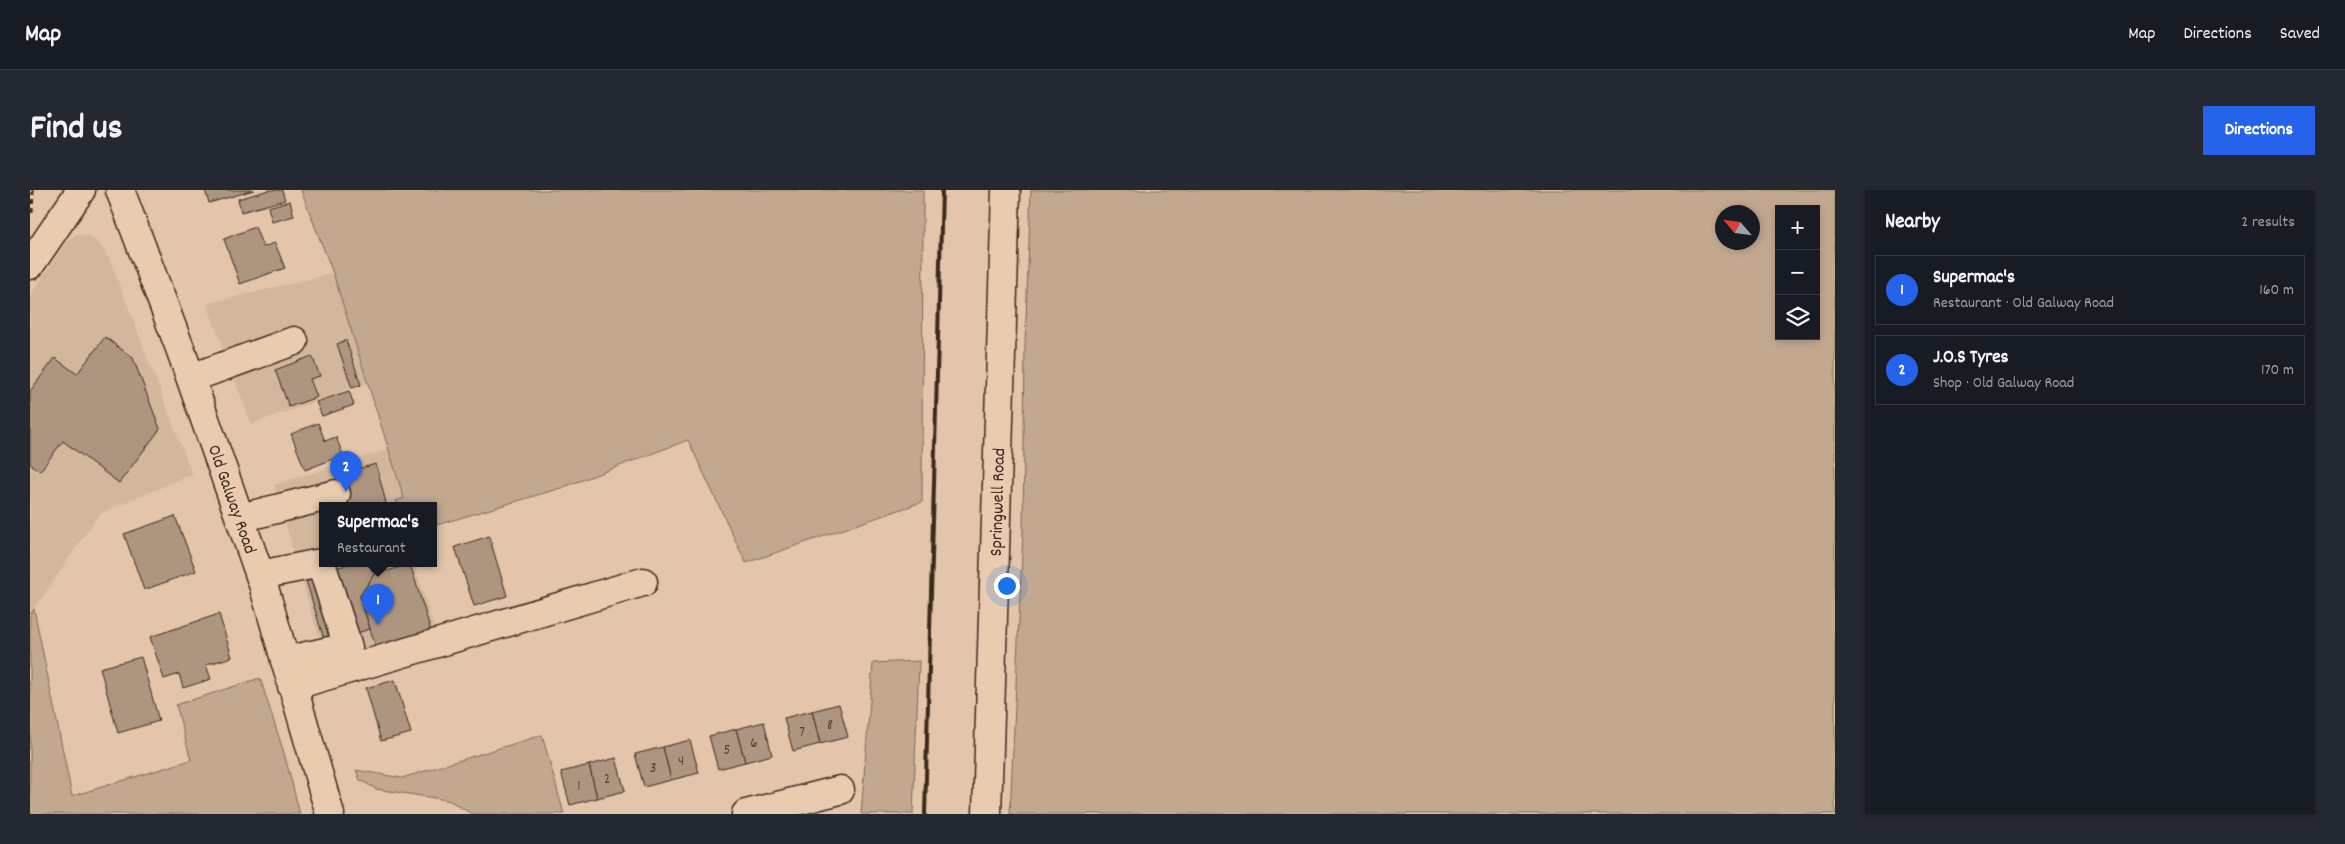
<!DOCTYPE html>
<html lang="en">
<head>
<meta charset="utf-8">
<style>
	body { margin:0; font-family:Dekko,sans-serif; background:#242831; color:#f1f3f6 }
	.controls { position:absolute; right:15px; top:15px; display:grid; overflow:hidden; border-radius:0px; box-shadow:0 2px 8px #0003 }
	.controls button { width:45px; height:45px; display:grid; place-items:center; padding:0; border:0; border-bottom:1px solid #363941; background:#171b24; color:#f1f3f6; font:25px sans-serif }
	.compass { position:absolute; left:1685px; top:15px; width:45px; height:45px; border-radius:50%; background:#171b24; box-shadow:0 2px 8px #0003; rotate:298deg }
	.you { position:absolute; left:976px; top:395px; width:18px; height:18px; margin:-12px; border:4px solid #fff; border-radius:50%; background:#1a73e8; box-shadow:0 0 0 8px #1a73e833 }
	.badge { display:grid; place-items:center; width:32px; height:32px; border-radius:50%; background:#2563eb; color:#fff; font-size:16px; font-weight:700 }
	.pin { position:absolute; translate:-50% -41px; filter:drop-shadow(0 1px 2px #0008) }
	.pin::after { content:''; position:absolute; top:26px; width:18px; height:15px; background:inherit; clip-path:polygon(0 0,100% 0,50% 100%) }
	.popup { position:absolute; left:289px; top:312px; width:118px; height:65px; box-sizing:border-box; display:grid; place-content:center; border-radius:0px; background:#171b24; filter:drop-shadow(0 1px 4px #0005); font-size:16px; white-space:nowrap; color:#9ea1a6 }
	.popup b { font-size:19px; color:#f1f3f6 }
	.popup::after { content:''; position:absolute; left:50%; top:100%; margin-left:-10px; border:10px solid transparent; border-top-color:#171b24 }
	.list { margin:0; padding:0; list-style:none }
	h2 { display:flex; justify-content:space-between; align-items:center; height:65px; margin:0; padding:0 20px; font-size:21px }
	h2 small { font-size:16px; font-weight:400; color:#9ea1a6 }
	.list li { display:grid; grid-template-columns:32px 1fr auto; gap:15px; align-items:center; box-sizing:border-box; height:70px; margin:0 10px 10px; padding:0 10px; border:1px solid #363941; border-radius:0px }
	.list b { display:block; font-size:19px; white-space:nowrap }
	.list p { margin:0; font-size:16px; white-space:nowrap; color:#9ea1a6 }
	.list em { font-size:16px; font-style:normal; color:#9ea1a6 }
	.icon { flex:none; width:28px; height:28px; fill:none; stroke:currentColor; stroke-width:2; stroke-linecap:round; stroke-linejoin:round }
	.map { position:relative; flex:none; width:1805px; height:624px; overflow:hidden; border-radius:0px }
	header { display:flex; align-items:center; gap:30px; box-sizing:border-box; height:70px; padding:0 25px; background:#171b24; border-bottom:1px solid #363941 }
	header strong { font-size:24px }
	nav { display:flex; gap:28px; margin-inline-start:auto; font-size:18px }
	.intro { display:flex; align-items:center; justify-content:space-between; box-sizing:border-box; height:120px; padding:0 30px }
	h1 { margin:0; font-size:35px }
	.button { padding:12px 22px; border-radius:0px; background:#2563eb; color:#fff; font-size:18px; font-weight:700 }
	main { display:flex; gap:30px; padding:0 30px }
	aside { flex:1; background:#171b24; border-radius:0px; box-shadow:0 2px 8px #0003 }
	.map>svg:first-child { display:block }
</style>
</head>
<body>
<header>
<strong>Map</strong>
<nav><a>Map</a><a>Directions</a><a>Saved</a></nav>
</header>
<div class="intro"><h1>Find us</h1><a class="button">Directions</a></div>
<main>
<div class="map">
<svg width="1805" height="624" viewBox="0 0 1805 624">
	<rect width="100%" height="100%" fill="#e2c5aa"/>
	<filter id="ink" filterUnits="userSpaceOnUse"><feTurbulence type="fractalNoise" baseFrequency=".02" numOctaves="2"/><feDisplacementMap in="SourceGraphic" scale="10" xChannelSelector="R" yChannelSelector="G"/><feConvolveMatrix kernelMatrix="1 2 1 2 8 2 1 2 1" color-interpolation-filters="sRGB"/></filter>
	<g filter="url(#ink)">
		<g fill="#d2b79d">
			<polygon points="47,44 59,46 69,53 81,72 162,284 69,324 0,425 0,107 36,51"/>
			<polygon points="303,83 338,193 221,234 177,114"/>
			<polygon points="359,259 375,309 366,311 368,316 293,316 293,374 384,374 407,447 300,480 282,425 244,295"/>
		</g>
		<g fill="#c3a890" stroke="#7f6957" fill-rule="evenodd">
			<polygon points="271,0 893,0 892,312 716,373 658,250 531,298 403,336 403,316 368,316 366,311 374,308 303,83"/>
			<path d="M1001,0h804v624h-825l13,-281 2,-187zM1749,19h37v127h-37zM1692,22h30v30h-30z"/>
			<polygon points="4,419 42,606 161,570 146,515 230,488 254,563 270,624 0,624 0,425"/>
			<polygon points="889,471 883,624 831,624 843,473"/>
			<polygon points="512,545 534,624 442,624 420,611 411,609 346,599 330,590 326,580 372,588"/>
		</g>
		<g fill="#ae957f" stroke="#3b2a1e">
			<polygon points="175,0 224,0 179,13"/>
			<polygon points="239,0 252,0 255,10 211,22 208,9"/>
			<polygon points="260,11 264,26 242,32 238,17"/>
			<polygon points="225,37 233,57 245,53 255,78 210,94 194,49"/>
			<polygon points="75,147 103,168 130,239 89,293 33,251 10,281 0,274 0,201 25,168 47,184"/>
			<polygon points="316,150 331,195 322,198 307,154"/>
			<polygon points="282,166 290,186 280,189 287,207 259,217 245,180"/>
			<polygon points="319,201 324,215 292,226 286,212"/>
			<polygon points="288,233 295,251 306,247 313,265 275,280 261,244"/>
			<polygon points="346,274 356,313 345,316 315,316 306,285"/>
			<polygon points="145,326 166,381 114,400 94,344"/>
			<polygon points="459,346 477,406 444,416 425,357"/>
			<polygon points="319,374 340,374 344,385 330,406 340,439 295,453 275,387"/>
			<polygon points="380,374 401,441 346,458 330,406 344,385"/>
			<polygon points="189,424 202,467 176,475 181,489 153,498 149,484 134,489 120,447"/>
			<polygon points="111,467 129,531 88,543 70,478"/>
			<polygon points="365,490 381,543 351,551 336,498"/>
			<polygon points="809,514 818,547 790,554 782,521"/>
			<polygon points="782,521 790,554 763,561 754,528"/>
			<polygon points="734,532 742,565 715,572 706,539"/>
			<polygon points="706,539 715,572 688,579 679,546"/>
			<polygon points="660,550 669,583 641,590 633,557"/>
			<polygon points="633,557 641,590 614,597 605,564"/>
			<polygon points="586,568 595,601 567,608 559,575"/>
			<polygon points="559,575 567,608 540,615 531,582"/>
		</g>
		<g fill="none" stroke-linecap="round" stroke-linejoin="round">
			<defs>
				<g id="minor">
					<polyline points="0,75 51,0"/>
					<polyline points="161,188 264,151"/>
					<polyline points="210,328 306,304"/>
					<polyline points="230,385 291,373 318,457 255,471"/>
					<polyline points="262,496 613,392"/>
					<polyline points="716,624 810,600"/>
					<path id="s1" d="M957,624l19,-624"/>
				</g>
				<g id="major">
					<path id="s2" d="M90,0l61,161 82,233 67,230"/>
				</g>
			</defs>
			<use href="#minor" stroke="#3b2a1e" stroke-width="31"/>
			<use href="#major" stroke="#3b2a1e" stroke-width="31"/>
			<polyline stroke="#3b2a1e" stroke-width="3" stroke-dasharray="5 4" stroke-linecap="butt" points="2,23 3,0"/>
			<use href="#minor" stroke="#e9cbb0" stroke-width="28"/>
			<use href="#major" stroke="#e9cbb0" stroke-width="28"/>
			<polyline stroke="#3b2a1e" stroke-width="4" points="895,624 912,0"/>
		</g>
	</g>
	<g text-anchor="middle" stroke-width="5" stroke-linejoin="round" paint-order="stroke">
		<g font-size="15" fill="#584536">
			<text x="800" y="539">8</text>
			<text x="772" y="546">7</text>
			<text x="724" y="557">6</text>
			<text x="697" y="564">5</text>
			<text x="651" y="575">4</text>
			<text x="623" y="582">3</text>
			<text x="577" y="593">2</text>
			<text x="549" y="600">1</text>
		</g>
		<g font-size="18" fill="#3b2a1e" stroke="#e9cbb0">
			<text dy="6" stroke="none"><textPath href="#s2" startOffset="329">Old Galway Road</textPath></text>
			<text dy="6" stroke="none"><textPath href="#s1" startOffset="312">Springwell Road</textPath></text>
		</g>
	</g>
</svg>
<div class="controls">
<button>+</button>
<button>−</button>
<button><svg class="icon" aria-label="layers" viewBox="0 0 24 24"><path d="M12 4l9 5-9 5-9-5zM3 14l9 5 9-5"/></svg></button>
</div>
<svg class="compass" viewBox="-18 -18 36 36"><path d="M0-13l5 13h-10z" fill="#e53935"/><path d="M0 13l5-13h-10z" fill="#9ea1a6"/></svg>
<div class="you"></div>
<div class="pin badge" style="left:348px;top:435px">1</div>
<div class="popup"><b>Supermac's</b>Restaurant</div>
<div class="pin badge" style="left:316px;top:302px">2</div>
</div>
<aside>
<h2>Nearby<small>2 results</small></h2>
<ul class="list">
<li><span class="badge">1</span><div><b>Supermac's</b><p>Restaurant · Old Galway Road</p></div><em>160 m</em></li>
<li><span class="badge">2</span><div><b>J.O.S Tyres</b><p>Shop · Old Galway Road</p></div><em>170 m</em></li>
</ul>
</aside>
</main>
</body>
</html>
